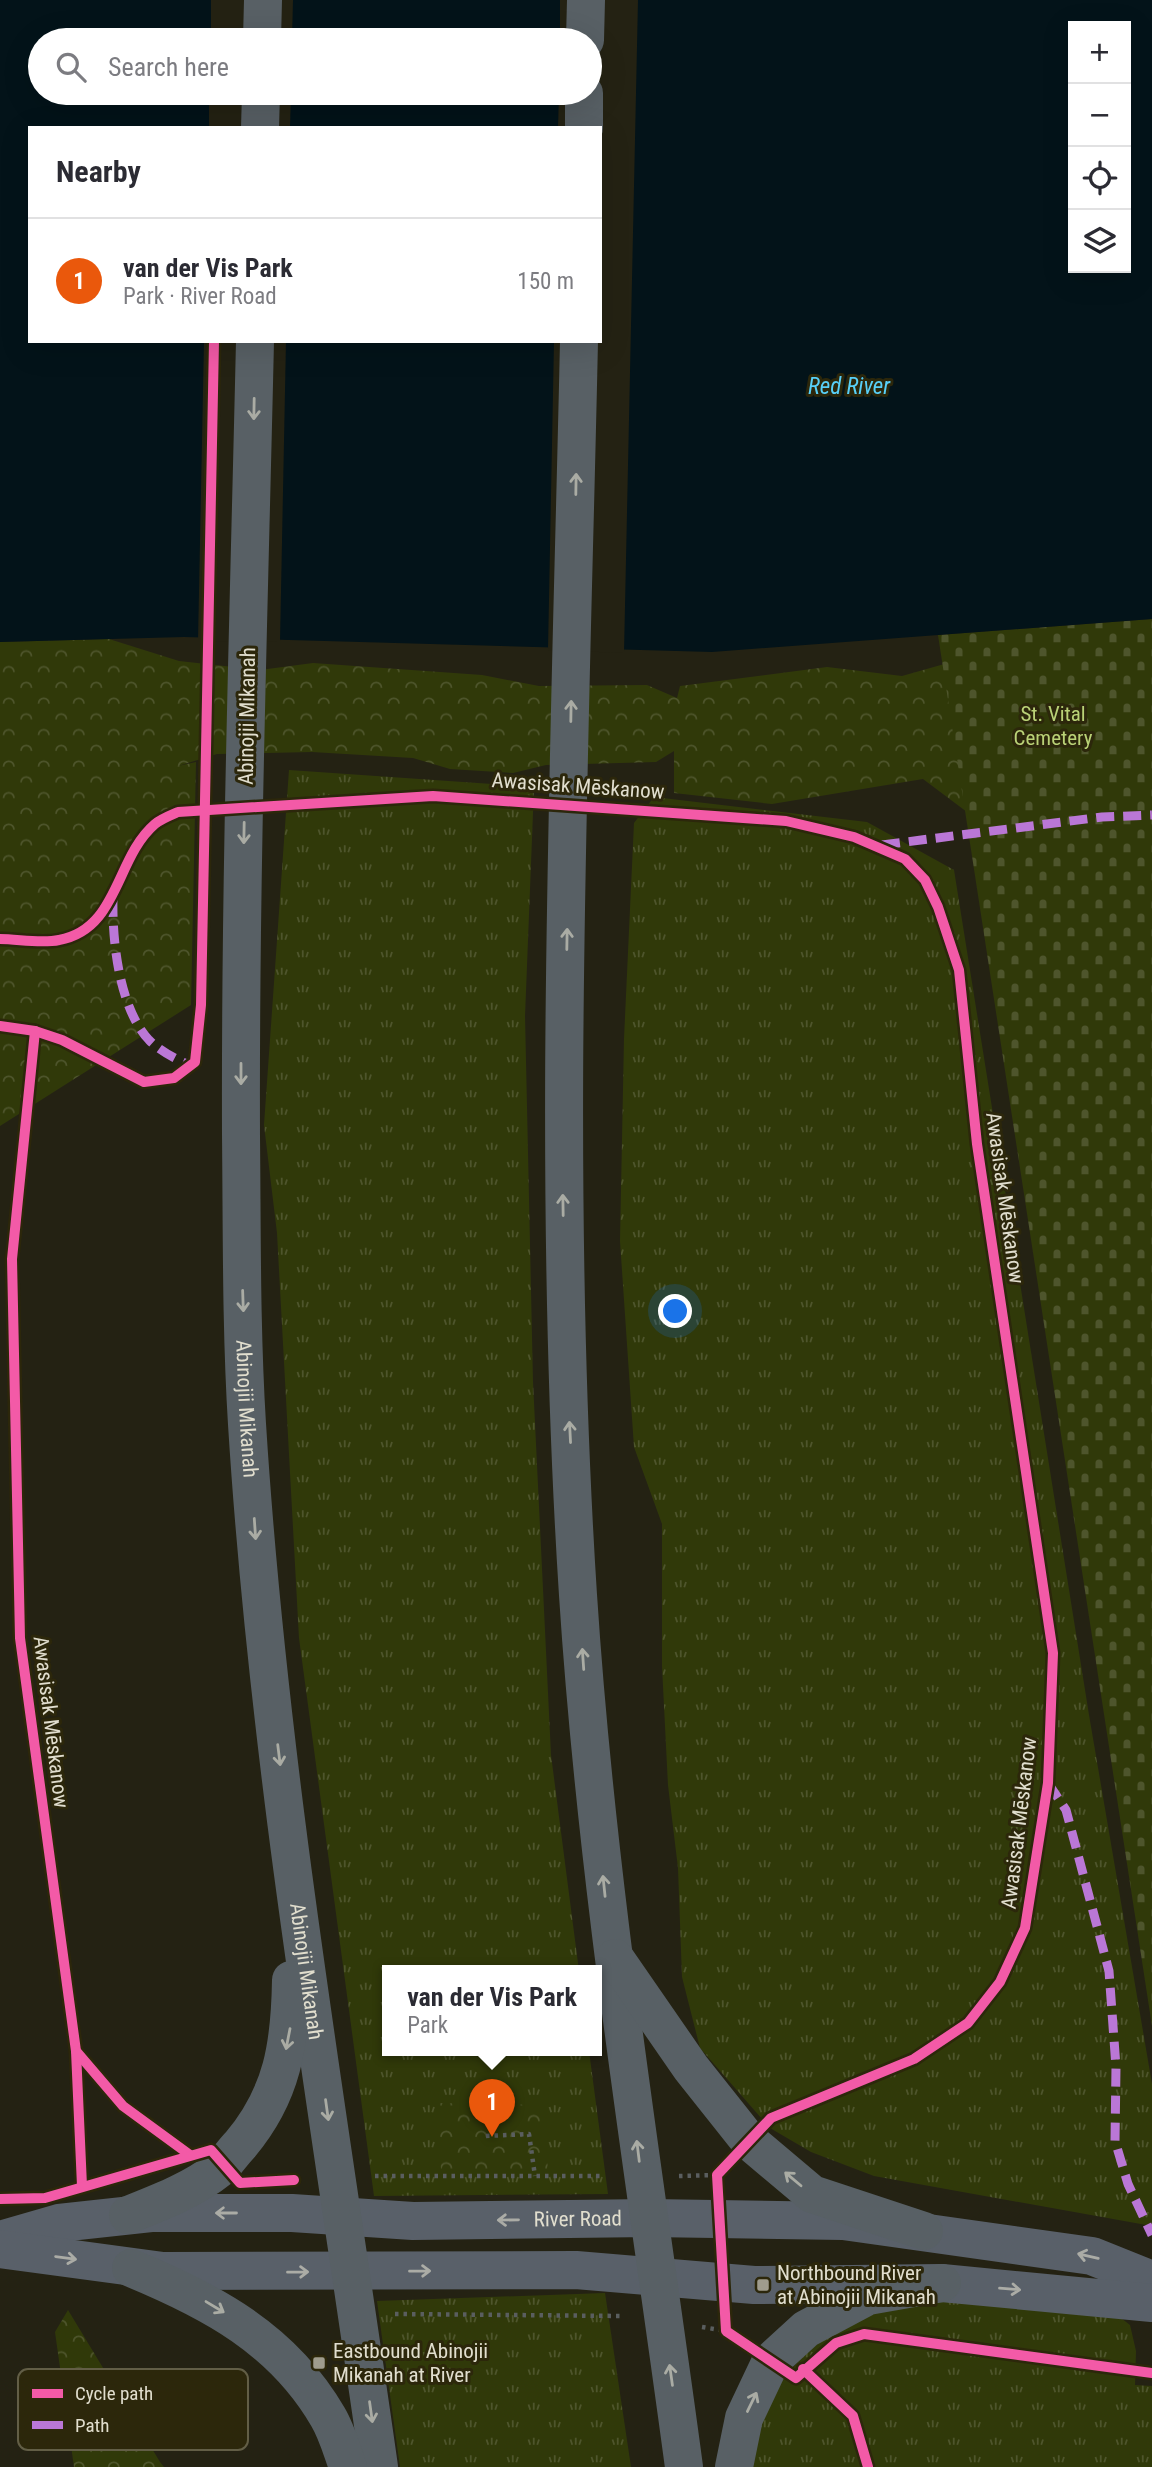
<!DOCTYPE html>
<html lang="en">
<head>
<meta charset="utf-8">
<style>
	body { margin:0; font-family:"Roboto Condensed",sans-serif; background:#f7f7f7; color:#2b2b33 }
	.controls { position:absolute; right:21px; top:21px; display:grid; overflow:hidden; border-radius:0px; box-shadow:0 7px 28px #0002 }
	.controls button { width:63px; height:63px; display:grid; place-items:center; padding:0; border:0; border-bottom:2px solid #e1e1e2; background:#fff; color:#2b2b33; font:35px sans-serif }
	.you { position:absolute; left:676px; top:1312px; width:24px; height:24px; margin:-18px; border:5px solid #fff; border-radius:50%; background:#1a73e8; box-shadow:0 0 0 10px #1a73e833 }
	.badge { display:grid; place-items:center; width:46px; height:46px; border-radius:50%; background:#ea580c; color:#fff; font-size:23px; font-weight:700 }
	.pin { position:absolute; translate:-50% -58px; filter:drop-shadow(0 2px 4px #0008) }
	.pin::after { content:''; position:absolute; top:37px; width:24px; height:21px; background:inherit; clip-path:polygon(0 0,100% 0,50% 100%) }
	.popup { position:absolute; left:382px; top:1965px; width:220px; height:91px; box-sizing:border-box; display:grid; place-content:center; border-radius:0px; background:#fff; filter:drop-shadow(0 2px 5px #0005); font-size:23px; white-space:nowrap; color:#7c7c81 }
	.popup b { font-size:26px; color:#2b2b33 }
	.popup::after { content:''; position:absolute; left:50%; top:100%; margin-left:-14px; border:14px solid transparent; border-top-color:#fff }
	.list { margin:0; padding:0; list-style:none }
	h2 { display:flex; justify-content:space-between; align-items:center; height:91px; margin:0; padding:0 28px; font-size:30px }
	h2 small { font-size:23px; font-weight:400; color:#7c7c81 }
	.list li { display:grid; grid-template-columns:46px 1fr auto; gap:21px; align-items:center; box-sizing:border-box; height:126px; padding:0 28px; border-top:2px solid #e1e1e2 }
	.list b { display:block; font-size:26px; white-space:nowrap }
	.list p { margin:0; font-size:23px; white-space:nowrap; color:#7c7c81 }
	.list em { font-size:23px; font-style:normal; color:#7c7c81 }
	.icon { flex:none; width:38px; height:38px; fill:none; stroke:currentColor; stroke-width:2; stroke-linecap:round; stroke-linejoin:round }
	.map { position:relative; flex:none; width:1152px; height:2467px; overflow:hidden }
	.search { position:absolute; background:#fff; box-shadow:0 7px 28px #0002; left:28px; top:28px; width:574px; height:77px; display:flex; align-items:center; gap:18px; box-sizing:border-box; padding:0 24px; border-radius:38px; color:#7c7c81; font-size:26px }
	.panel { position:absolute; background:#fff; box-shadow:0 7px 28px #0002; left:28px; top:126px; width:574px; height:217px; border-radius:0px }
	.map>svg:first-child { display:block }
</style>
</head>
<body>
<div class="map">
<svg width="1152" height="2467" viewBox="0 0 1152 2467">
	<defs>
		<pattern id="grass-tufts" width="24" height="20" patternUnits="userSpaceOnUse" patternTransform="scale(1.75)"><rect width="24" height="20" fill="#303909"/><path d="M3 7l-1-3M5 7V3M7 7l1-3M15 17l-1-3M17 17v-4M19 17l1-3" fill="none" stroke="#4e552c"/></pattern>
		<pattern id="forest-crowns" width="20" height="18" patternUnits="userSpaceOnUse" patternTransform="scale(1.75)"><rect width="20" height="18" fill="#303909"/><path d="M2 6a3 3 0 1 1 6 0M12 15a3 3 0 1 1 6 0" fill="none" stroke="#4e552c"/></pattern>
		<pattern id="cemetery-stones" width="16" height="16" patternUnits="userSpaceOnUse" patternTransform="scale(1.75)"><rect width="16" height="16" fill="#303909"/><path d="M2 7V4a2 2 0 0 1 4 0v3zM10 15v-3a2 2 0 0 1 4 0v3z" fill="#4e552c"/></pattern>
	</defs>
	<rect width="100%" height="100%" fill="#242213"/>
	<g fill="url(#grass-tufts)">
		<polygon points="289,770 534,787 525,1016 533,1382 551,1755 579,1971 387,1971 387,2051 589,2051 608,2194 374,2196 299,1638 277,1233 264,1125"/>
		<polygon points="654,797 867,822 954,870 1089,1715 1152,2084 1152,2226 874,2176 811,2152 770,2128 700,2048 682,1977 678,1868 668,1785 662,1666 662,1524 634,1447 620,1241 624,1039 634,823"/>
		<polygon points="605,2293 631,2467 400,2467 377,2301"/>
		<path d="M985,2301l132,14 13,10 6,26 -1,34 17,1v81h-399c2,-87 79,-153 162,-164 23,-3 47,-1 70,-2z"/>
	</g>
	<g fill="url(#forest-crowns)">
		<polygon points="109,639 179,661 260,670 313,663 482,675 539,686 647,685 677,698 680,686 827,667 902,676 955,661 1152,1609 987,827 923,779 772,804 674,793 674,751 656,762 546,765 513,773 450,769 413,758 312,752 217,754 178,766 196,762 191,1005 0,1126 0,642"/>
		<polygon points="436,2103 541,2105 548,2169 441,2170"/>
		<polygon points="68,2310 160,2462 164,2467 74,2467 55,2332"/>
	</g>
	<polygon fill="url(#cemetery-stones)" points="1152,619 1152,2026 938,635"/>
	<path fill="#031319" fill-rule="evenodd" d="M0,0h1152v619l-440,33 -528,-15 -184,5zM1073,26h53v242h-53zM40,40h550v53h-550zM30,128h570v213h-570z"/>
	<g fill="#242213">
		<polygon points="211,0 293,0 292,40 211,40"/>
		<polygon points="560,0 638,0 624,653 548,650 554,341 600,341 600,128 558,128 559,93 590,93 590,40 560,40"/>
		<polygon points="209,93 291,93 290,128 209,128"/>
		<polygon points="204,341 286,341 280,642 198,641"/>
	</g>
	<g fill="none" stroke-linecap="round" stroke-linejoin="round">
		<g stroke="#5a5e5f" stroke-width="4.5" stroke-dasharray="3.5 5" stroke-linecap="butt">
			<polyline points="486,2136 529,2134 535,2176"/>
			<polyline points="375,2176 604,2176"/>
			<polyline points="679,2176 717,2175"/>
			<polyline points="395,2314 624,2316"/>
			<polyline points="725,2321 726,2331 739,2340"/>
			<polyline points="702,2327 726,2331"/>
			<polyline points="883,2335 1152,2373"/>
		</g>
		<g stroke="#596069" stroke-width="38">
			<path id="s1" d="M0,2240l59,-17 92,-10h141l121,8 237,-3 193,3 249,35 60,24"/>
			<polyline points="0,2249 163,2271 576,2270 754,2285 942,2283 1152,2303"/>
		</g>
		<g stroke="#586065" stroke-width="38">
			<polyline points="262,40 263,0"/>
			<polyline points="585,40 586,0"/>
			<polyline points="260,128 261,93"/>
			<polyline points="584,128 584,93"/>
			<path id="s2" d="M255,341c-6,265 -15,529 -14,794 1,96 0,193 6,289 22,350 83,696 132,1043"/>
			<path d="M579,341c-9,418 -28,837 -1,1254 19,293 67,581 106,872"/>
			<polyline points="615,1958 691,2068 749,2141 812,2194 924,2231"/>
			<path d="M128,2215c30,-12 65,-25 91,-46 7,-6 14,-17 21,-24 43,-51 50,-101 51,-165"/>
			<path d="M131,2268c80,33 152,71 197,149 9,15 14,34 20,50"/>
			<polyline points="734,2467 744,2418 771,2361 806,2329 868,2296 942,2283"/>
		</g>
		<g stroke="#ba77d6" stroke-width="9" stroke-dasharray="18 9" stroke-linecap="butt">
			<polyline points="882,845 1102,817 1152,815"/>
			<path d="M113,899c-1,41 6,109 36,141 12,12 27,19 42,26"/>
			<polyline points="1048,1783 1066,1810 1109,1971 1116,2067 1115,2141 1128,2184 1152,2235"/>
		</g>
		<defs>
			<g id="cycleway">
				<path d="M0,939c18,0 41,5 59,1 60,-11 56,-82 96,-116 6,-5 16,-9 23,-12l255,-16 353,25 68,16 51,22 20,21 13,27 21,63 18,174 76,509 -5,130 -23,145 -25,54 -32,41 -54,36 -143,59 -54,57 9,156 70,47 40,-35 28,-9 288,39"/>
				<polyline points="0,1026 35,1031 62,1040 144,1082 174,1078 195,1062 201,1005 214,341"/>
				<polyline points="35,1031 12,1259 20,1638 76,2051 123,2106 190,2155"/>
				<polyline points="76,2051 82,2186"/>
				<polyline points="0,2199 45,2198 211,2150 240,2183 294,2180"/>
				<polyline points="803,2369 853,2416 868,2467"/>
			</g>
		</defs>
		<use href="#cycleway" stroke="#2c270b" stroke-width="15"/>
		<use href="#cycleway" stroke="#f35aa7" stroke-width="10"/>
	</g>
	<defs><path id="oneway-shaft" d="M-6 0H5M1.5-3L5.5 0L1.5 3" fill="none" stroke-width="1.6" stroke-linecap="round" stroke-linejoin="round" transform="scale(1.75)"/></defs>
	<g stroke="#aaaca4">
		<use href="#oneway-shaft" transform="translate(254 409) rotate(91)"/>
		<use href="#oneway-shaft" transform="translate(576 484) rotate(-89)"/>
		<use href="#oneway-shaft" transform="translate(571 711) rotate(-89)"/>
		<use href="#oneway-shaft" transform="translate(244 833) rotate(91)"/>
		<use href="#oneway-shaft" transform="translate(567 939) rotate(-89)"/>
		<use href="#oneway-shaft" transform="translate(241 1074) rotate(90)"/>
		<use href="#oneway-shaft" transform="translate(563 1205) rotate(-91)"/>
		<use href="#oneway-shaft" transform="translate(243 1301) rotate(88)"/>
		<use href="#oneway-shaft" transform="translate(570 1432) rotate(-93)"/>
		<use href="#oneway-shaft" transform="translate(255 1529) rotate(86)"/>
		<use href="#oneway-shaft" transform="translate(583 1659) rotate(-94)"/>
		<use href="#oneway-shaft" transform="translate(279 1755) rotate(83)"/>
		<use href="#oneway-shaft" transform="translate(604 1886) rotate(-96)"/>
		<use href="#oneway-shaft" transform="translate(288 2039) rotate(101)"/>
		<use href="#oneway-shaft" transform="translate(327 2110) rotate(82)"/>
		<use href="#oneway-shaft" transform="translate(638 2151) rotate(-97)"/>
		<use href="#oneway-shaft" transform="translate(793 2179) rotate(-140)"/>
		<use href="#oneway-shaft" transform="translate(215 2307) rotate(31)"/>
		<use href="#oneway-shaft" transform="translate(671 2375) rotate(-98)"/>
		<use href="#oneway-shaft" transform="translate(752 2402) rotate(-64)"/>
		<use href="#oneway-shaft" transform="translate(371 2412) rotate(82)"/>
	</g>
	<g stroke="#abaca6">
		<use href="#oneway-shaft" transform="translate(226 2213) rotate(180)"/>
		<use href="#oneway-shaft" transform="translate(508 2220) rotate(179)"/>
		<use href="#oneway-shaft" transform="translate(1088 2256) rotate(-167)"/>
		<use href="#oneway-shaft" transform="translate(66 2258) rotate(8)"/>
		<use href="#oneway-shaft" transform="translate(420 2271) rotate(-1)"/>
		<use href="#oneway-shaft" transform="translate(298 2272) rotate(-1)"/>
		<use href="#oneway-shaft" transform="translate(1010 2289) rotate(5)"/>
	</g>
	<g fill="#9f9c8d" stroke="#2c270b" stroke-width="2.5">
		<rect x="756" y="2278" width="14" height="14" rx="3.5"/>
		<rect x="312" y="2356" width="14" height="14" rx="3.5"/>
	</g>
	<g text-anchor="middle" stroke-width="6" stroke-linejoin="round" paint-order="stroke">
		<g font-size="21" fill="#bad277" stroke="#2c270b">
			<text x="1053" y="721">St. Vital<tspan x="1053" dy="24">Cemetery</tspan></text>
		</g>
		<g font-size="21" fill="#e1dece" stroke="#2c270b">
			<text transform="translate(247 716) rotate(-89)" y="7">Abinojii Mikanah</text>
			<text transform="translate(578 786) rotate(4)" y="7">Awasisak Mēskanow</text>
			<text transform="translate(1005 1198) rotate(82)" y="7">Awasisak Mēskanow</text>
			<text dy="7" stroke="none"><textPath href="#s2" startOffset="1068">Abinojii Mikanah</textPath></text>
			<text transform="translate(51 1722) rotate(83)" y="7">Awasisak Mēskanow</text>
			<text transform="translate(1019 1823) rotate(-83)" y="7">Awasisak Mēskanow</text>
			<text dy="7" stroke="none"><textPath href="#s2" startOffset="1634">Abinojii Mikanah</textPath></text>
			<text dy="7" stroke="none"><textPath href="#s1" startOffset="581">River Road</textPath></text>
		</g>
		<g font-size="21" fill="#e1dece" stroke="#2c270b" text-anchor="start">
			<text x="777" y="2280">Northbound River<tspan x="777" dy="24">at Abinojii Mikanah</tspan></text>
			<text x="333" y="2358">Eastbound Abinojii<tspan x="333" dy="24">Mikanah at River</tspan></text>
		</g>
		<g font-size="23" font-style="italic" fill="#58d0f8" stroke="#2c270b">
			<text x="849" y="394">Red River</text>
		</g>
	</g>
	<rect x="18" y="2369" width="230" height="81" rx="10" fill="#2c270b" stroke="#625e46" stroke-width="2"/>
	<rect x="32" y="2389" width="31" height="9" fill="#f35aa7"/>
	<rect x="32" y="2421" width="31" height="8" fill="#ba77d6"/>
	<g font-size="19" fill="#e1dece">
		<text x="75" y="2400">Cycle path</text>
		<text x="75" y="2432">Path</text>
	</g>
</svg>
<div class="controls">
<button>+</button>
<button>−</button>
<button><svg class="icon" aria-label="locate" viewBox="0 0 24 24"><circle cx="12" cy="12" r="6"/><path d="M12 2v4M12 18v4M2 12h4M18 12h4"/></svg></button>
<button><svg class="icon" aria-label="layers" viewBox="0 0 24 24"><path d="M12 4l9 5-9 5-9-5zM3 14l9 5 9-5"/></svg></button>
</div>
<div class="you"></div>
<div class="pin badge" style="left:492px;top:2137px">1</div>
<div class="popup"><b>van der Vis Park</b>Park</div>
<div class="search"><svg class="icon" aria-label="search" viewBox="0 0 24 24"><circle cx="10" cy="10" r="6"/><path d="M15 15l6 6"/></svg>Search here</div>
<section class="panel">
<h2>Nearby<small></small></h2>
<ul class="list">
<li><span class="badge">1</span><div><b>van der Vis Park</b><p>Park · River Road</p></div><em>150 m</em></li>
</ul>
</section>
</div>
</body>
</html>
